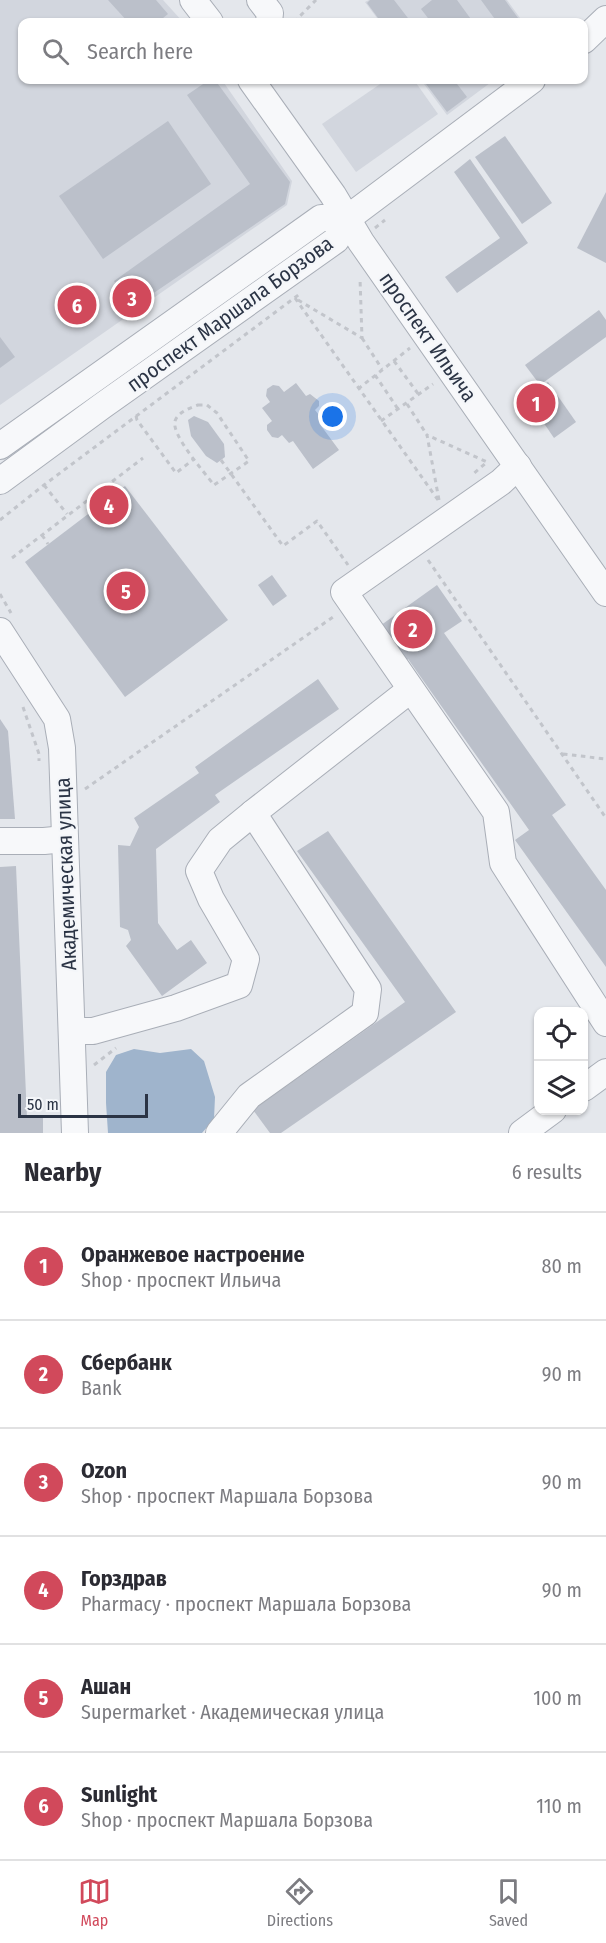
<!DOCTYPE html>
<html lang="en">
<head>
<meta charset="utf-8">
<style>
	body { margin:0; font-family:"Fira Sans Condensed",sans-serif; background:#f7f7f7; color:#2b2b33 }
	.controls { position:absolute; right:18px; bottom:18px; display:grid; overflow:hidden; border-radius:12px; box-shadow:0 2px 4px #0004 }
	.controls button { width:54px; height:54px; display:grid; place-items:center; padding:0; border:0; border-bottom:2px solid #e1e1e2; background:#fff; color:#2b2b33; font:30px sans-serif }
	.scale { position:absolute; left:18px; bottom:15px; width:130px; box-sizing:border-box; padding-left:6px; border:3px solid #2b3445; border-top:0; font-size:16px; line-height:21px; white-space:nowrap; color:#2b3445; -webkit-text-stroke:4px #f4f6f9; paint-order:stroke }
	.you { position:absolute; left:333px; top:417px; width:21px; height:21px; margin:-15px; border:4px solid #fff; border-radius:50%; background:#1a73e8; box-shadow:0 0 0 9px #1a73e833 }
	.badge { display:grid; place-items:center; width:39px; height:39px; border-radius:50%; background:#d1495b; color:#fff; font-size:20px; font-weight:700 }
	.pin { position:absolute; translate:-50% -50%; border:3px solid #fff; box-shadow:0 2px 6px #0006 }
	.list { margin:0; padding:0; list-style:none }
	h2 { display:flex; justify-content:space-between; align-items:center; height:78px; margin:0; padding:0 24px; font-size:26px }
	h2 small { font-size:20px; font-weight:400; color:#7c7c81 }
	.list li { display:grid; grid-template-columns:39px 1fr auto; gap:18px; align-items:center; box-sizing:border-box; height:108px; padding:0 24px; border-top:2px solid #e1e1e2 }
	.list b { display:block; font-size:22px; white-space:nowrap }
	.list p { margin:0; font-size:20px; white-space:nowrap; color:#7c7c81 }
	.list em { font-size:20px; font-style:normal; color:#7c7c81 }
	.icon { flex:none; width:33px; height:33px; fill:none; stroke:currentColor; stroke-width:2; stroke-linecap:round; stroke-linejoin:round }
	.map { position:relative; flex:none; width:606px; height:1133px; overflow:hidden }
	.search { position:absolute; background:#fff; box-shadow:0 2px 4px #0004; left:18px; right:18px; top:18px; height:66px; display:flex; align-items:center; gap:15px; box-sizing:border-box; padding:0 21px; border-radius:12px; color:#7c7c81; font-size:22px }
	.sheet { height:726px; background:#fff }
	nav { display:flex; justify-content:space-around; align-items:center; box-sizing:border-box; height:84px; border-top:2px solid #e1e1e2; background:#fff; font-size:16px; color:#7c7c81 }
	nav a { display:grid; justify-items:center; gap:3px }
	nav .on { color:#d1495b }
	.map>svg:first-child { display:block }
</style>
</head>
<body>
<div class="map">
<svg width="606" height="1133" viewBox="0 0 606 1133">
	<rect width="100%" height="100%" fill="#e4e7ec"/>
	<g fill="#d2d6de">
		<polygon points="0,0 163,0 183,22 22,22 22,80 222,80 292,181 287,205 0,405"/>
		<polygon points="369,0 507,0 523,22 380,22 365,2"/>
		<polygon points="386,80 414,80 438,114 356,172 322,124"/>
		<polygon points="421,80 494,80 447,115"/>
	</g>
	<polygon fill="#9fb4cc" points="134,1049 160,1053 191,1049 204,1061 215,1097 214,1119 202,1133 108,1133 106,1103 106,1072 116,1055"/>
	<g fill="#bbc0ca">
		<polygon points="108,0 156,0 168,14 158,22 128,22"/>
		<polygon points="370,0 394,0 411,22 381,22 367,3"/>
		<polygon points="432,0 457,0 473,22 431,22 421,9"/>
		<polygon points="481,0 505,0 521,22 497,22"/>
		<polygon points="209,80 215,80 290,182 285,204 133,307 114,281 250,184 187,95"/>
		<polygon points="423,80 454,80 467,97 447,112"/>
		<polygon points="168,121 211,184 103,259 59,196"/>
		<polygon points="505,136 552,203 522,224 475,157"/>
		<polygon points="470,159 528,243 457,293 445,277 500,238 454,172"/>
		<polygon points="606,192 606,263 577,248"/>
		<polygon points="599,310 606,320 606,337 540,385 525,365"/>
		<polygon points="0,337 15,357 0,368"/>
		<polygon points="548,382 576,422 554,438 526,397"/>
		<polygon points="296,383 306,396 310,394 319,401 319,406 315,410 323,420 319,423 339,450 313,469 293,441 289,443 282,435 278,438 272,437 267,430 267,425 272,421 262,408 270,402 266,396 267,389 273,385 279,386 284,392"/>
		<polygon points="194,416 208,422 224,444 225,457 217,463 206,456 191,436 188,420"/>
		<polygon points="125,486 228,620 125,697 25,562"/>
		<polygon points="272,575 287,596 273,606 258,585"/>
		<polygon points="437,585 462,621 444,633 566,805 552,815 606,890 606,967 515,840 529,830 408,659 403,663 377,628"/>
		<polygon points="318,679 339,709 215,795 220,802 156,849 158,923 177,950 191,940 207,963 162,996 126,946 131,940 128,930 120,927 118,845 130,846 139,827 134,818 199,773 195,767"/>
		<polygon points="0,719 8,731 15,819 0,819"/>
		<polygon points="328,831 456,1012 281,1133 270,1133 253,1110 405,1002 297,851"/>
		<polygon points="16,866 27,1118 43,1118 43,1133 0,1133 0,867"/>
	</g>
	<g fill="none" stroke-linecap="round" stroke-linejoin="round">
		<defs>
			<g id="minor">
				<polyline points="193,0 210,22"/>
				<polyline points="260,0 270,13 269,22"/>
				<polyline points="584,40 606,19"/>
				<polyline points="251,80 333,195 361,242 606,593"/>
				<polyline points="0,446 321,218 348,218"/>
				<polyline points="518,466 501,482 344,592 496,812 503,863 606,1023"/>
				<polyline points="0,481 102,406 336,240 348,218 532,80"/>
				<polyline points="0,631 57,719 62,748 75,1133"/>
				<polyline points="0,841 44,841 65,839"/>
				<polyline points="72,1031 93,1031 176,1008 239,985 246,959 211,899 199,871 220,840 253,813"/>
				<polyline points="584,1088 606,1072"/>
				<polyline points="219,1133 249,1096 365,1013 368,989 253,813 410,690"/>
				<polyline points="522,1133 553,1110"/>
			</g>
		</defs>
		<use href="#minor" stroke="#a9aeb7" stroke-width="28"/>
		<g stroke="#c2c5cb" stroke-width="3" stroke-dasharray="4.5 4.5" stroke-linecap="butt">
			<polyline points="294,22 316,0"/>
			<polyline points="375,228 385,220"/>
			<polyline points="295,298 438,500"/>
			<polyline points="298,300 362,338 360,278"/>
			<polyline points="362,338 382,369"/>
			<polyline points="394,361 419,395"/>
			<polyline points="375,375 398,409"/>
			<polyline points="358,389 410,348"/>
			<polyline points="407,404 427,435"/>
			<path d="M198,405h9l10,8 32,48 -35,24c-9,-12 -43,-50 -39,-64 3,-9 15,-13 23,-16z"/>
			<polyline points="136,416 137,420 176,473 194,459"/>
			<polyline points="381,421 433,384"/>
			<polyline points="221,460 283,546 317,521 348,565"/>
			<polyline points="44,485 67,514"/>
			<polyline points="97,492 104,502"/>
			<polyline points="439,500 427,435 487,462 472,475"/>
			<polyline points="0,520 44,485 301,293"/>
			<polyline points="42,535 48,544"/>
			<polyline points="12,558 143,458"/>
			<polyline points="428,560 606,818"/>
			<polyline points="0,594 11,613"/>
			<polyline points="23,707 39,754 39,761"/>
			<polyline points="563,754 606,759"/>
			<polyline points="85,789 336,615"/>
			<polyline points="94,1065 116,1048"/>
		</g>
		<use href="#minor" stroke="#f7f8fa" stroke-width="26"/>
	</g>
	<g text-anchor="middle" stroke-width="4.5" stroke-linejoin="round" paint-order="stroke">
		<g font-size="21" fill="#2b3445" stroke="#f4f6f9">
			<text transform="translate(230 314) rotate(-36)" y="7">проспект Маршала Борзова</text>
			<text transform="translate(428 337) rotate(55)" y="7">проспект Ильича</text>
			<text transform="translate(66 874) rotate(-92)" y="7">Академическая улица</text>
		</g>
	</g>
</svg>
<div class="controls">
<button><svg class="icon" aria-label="locate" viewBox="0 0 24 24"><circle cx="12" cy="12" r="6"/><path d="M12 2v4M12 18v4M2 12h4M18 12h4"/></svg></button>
<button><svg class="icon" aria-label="layers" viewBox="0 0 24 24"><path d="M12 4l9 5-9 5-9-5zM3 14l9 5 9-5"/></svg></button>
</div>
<div class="scale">50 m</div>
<div class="you"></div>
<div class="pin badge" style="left:536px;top:403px">1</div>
<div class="pin badge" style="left:413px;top:629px">2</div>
<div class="pin badge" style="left:132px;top:298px">3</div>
<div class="pin badge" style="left:109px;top:505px">4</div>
<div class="pin badge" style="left:126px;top:591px">5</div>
<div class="pin badge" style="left:77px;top:305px">6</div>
<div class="search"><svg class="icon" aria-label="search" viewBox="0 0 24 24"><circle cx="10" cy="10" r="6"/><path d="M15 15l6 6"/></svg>Search here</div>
</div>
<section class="sheet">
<h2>Nearby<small>6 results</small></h2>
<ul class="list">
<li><span class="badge">1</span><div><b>Оранжевое настроение</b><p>Shop · проспект Ильича</p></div><em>80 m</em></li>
<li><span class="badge">2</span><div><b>Сбербанк</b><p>Bank</p></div><em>90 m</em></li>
<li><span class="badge">3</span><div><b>Ozon</b><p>Shop · проспект Маршала Борзова</p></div><em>90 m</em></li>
<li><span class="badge">4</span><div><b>Горздрав</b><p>Pharmacy · проспект Маршала Борзова</p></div><em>90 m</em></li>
<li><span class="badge">5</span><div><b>Ашан</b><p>Supermarket · Академическая улица</p></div><em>100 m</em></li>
<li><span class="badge">6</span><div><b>Sunlight</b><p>Shop · проспект Маршала Борзова</p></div><em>110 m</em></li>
</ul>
</section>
<nav>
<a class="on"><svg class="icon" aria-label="map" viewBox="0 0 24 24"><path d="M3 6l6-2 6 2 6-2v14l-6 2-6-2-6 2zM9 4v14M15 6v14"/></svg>Map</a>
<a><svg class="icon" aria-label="directions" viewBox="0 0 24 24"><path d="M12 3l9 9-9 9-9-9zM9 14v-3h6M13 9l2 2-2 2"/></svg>Directions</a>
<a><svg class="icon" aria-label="saved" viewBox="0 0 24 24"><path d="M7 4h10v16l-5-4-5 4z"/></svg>Saved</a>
</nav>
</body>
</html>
